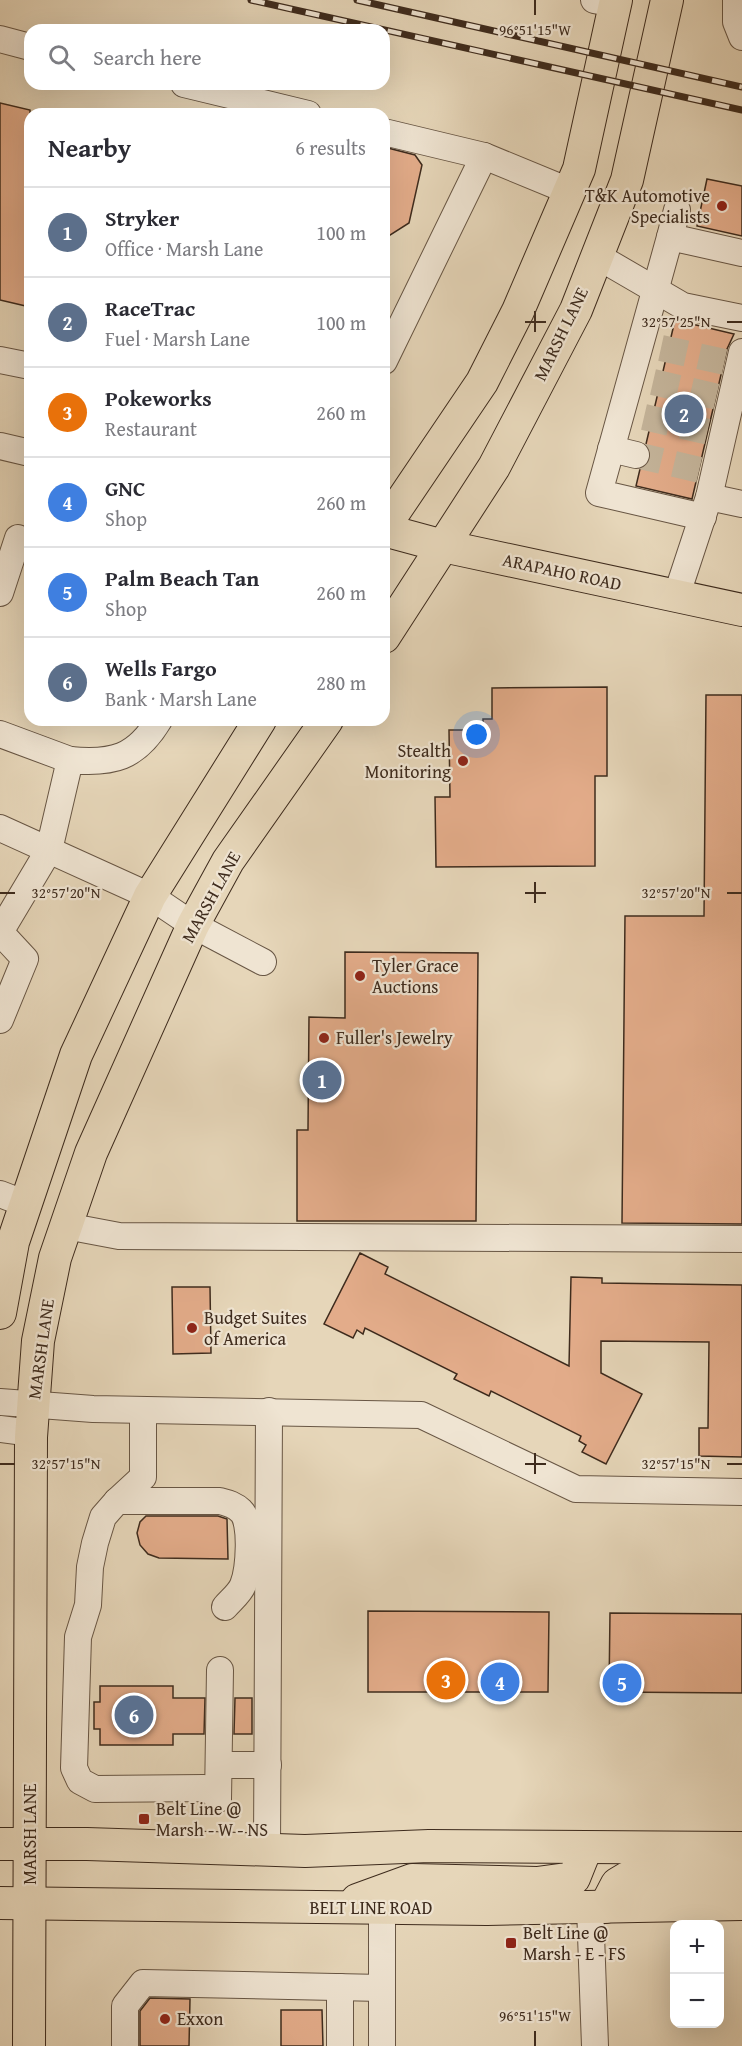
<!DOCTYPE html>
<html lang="en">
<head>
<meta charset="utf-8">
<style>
	body { margin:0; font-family:"Gentium Book Plus",serif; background:#f2f2f3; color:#2b2b33 }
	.controls { position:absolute; right:18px; bottom:18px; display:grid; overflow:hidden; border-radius:12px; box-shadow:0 6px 24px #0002 }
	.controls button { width:54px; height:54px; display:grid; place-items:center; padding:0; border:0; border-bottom:2px solid #e1e1e2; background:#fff; color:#2b2b33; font:30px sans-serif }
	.you { position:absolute; left:477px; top:735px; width:21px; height:21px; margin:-15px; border:4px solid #fff; border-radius:50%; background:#1a73e8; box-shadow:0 0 0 9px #1a73e833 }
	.badge { display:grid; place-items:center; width:39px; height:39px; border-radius:50%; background:#8f2418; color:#fff; font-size:20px; font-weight:700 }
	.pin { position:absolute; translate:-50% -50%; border:3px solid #fff; box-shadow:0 2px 6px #0006 }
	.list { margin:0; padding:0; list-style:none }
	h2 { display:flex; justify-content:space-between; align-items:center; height:78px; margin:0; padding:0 24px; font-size:26px }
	h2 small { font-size:20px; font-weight:400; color:#7c7c81 }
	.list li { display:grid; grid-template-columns:39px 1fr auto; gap:18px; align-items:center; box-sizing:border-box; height:90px; padding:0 24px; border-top:2px solid #e1e1e2 }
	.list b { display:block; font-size:22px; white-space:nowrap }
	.list p { margin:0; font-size:20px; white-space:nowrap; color:#7c7c81 }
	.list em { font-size:20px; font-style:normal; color:#7c7c81 }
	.icon { flex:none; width:33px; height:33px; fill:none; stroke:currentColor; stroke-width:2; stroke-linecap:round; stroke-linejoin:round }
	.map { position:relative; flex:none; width:742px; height:2046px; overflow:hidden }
	.search { position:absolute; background:#fff; box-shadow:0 6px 24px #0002; left:24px; top:24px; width:366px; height:66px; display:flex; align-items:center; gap:15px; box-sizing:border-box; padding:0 21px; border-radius:18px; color:#7c7c81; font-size:22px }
	.panel { position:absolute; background:#fff; box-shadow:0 6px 24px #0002; left:24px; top:108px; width:366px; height:618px; border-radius:18px }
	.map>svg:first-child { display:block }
</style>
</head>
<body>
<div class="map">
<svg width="742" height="2046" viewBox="0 0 742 2046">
	<rect width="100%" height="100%" fill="#e6d6b9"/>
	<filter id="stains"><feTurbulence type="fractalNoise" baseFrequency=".00333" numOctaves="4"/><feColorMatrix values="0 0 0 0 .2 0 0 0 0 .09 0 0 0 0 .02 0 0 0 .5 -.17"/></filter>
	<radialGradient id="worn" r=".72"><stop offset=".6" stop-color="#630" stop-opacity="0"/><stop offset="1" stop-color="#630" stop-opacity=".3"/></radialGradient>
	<g fill="#e3ac8a" stroke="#3e2b1d" stroke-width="1.5">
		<polygon points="0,103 30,110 30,307 0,300"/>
		<polygon points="384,147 415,155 422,165 409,223 384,239"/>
		<polygon points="707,179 742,186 742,236 697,226"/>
		<polygon points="675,320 734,334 727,349 692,499 636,486 640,469 646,466 651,458 646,444"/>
		<polygon points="607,687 607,776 595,776 595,866 436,867 435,797 450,797 449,730 483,730 483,719 492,719 492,688"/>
		<polygon points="706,695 742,695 742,1224 622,1223 625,916 704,916"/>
		<polygon points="345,952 478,953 476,1221 297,1221 297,1130 308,1130 309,1017 345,1018"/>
		<polygon points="360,1253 388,1267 385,1274 569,1366 571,1277 602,1278 602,1283 742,1285 742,1457 699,1456 699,1428 708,1428 709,1342 601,1341 601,1373 642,1394 606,1464 582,1452 586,1445 579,1441 581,1436 491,1391 489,1396 454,1379 457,1374 365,1328 363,1334 357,1330 353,1338 324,1324"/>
		<polygon points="172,1287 210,1287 211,1353 173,1354"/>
		<polygon points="146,1516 218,1516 227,1519 228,1559 159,1558 148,1554 140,1545 137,1533 140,1522"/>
		<polygon points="368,1611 549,1612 548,1692 368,1692"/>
		<polygon points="610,1613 742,1614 742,1693 609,1692"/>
		<polygon points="100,1686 173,1686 173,1698 205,1698 204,1734 173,1734 173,1745 100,1745 100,1729 94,1729 94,1702 100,1702"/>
		<polygon points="235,1698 252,1698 252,1734 234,1734"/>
		<polygon points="150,1998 190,1999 189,2046 140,2046 140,2011"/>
		<polygon points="281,2010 322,2010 323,2046 281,2046"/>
	</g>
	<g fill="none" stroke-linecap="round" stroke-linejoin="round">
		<g stroke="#c4b49a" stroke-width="26" stroke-dasharray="26 13" stroke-linecap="butt">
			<polyline points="661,348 725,362"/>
			<polyline points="653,382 718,397"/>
			<polyline points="644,417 709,432"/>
			<polyline points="636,455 700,470"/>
		</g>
		<defs>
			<g id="minor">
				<polyline points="594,0 615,4"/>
				<polyline points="736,0 736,22 742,37"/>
				<polyline points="0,39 30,47"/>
				<polyline points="184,84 308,114"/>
				<polyline points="384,132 484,156 569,191"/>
				<polyline points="670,237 677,210"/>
				<polyline points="597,256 683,306 742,318"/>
				<polyline points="0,360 30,366"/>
				<polyline points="384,361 484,156"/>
				<polyline points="0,446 30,453"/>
				<polyline points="611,449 636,455"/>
				<polyline points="709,497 742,504"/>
				<polyline points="703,517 599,493 670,237 742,253"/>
				<polyline points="0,593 18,538"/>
				<polyline points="676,597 709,497 742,352"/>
				<polyline points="0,734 70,760"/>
				<polyline points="0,828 150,896 193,925 263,962"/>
				<path d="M0,1020l25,-61 -25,-27 49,-82 21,-90c43,4 66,-2 89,-40"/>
				<polyline points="0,1194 26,1204"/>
				<polyline points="66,1226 119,1236 742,1239"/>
				<polyline points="0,1402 93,1409 421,1415 576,1489 742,1492"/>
				<polyline points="143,1410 143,1477 117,1501 103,1517 95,1543 90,1567 88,1605 78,1637 74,1768 80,1781 95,1789 204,1788 212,1791 218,1799"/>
				<polyline points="0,1429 32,1433"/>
				<path d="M117,1501h103c8,2 15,4 21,10 12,11 8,59 2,74 -3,8 -12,15 -18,22"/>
				<polyline points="219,1765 268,1765"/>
				<polyline points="218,1799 220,1670"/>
				<polyline points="267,1849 269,1411"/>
				<polyline points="590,1907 595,2046"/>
				<polyline points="125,2046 125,2006 143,1983 382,1988"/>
				<polyline points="340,2046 340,1987"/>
				<polyline points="382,2046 382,1908"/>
			</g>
			<g id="major">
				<polyline points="384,527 482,382 518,311 579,169 616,0"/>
				<polyline points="384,530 443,546 742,610"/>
				<polyline points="384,637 494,467 576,310 627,180 667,0"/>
				<polyline points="0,1313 13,1242 76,1055 150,896 260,720"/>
				<polyline points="0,1844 87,1844 305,1851 429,1846 742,1848"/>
				<polyline points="357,1900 412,1880 537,1883 574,1878 586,1848"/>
				<polyline points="0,1903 487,1909 742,1904"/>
				<polyline points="605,1907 617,1884 627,1878 742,1876"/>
				<polyline points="29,2046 31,1437 38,1341 55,1258 91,1153 193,925 228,861 327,720"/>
			</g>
		</defs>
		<use href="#minor" stroke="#685644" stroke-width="28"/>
		<use href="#major" stroke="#3e2b1d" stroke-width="34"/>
		<use href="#minor" stroke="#efe4d2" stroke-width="26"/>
		<use href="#major" stroke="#e6d6b9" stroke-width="32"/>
		<defs>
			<g id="rail">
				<polyline points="251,0 742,110"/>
				<polyline points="357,0 742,87"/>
			</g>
		</defs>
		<use href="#rail" stroke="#3e2b1d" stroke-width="7"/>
		<use href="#rail" stroke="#efe4d2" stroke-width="4.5" stroke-dasharray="14" stroke-linecap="butt"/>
	</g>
	<path fill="none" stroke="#3e2b1d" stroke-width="2" d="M535,0v15M535,311v21M525,322h21M727,322h15M535,882v21M0,893h15M525,893h21M727,893h15M535,1453v21M0,1464h15M525,1464h21M727,1464h15M535,2031v15"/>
	<g fill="#8f2418" stroke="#efe4d2" stroke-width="2">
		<circle cx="722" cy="206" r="6"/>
		<circle cx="463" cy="761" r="6"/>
		<circle cx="360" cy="976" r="6"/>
		<circle cx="324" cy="1038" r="6"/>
		<circle cx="192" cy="1328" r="6"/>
		<rect x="138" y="1813" width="12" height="12" rx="3"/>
		<rect x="505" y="1937" width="12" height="12" rx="3"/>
		<circle cx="165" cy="2019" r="6"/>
	</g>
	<g text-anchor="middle" stroke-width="4.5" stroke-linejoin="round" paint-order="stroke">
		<g font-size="18" fill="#3e2b1d" stroke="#efe4d2" text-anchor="start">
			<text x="710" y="202" text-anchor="end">T&amp;K Automotive<tspan x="710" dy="21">Specialists</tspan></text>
			<text x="451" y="757" text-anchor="end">Stealth<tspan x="451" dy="21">Monitoring</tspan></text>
			<text x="372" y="972">Tyler Grace<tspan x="372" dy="21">Auctions</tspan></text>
			<text x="336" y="1044">Fuller's Jewelry</text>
			<text x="204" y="1324">Budget Suites<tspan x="204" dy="21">of America</tspan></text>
			<text x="156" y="1815">Belt Line @<tspan x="156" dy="21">Marsh - W - NS</tspan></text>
			<text x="523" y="1939">Belt Line @<tspan x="523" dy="21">Marsh - E - FS</tspan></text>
			<text x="177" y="2025">Exxon</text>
		</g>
		<g font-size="18" fill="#3e2b1d" stroke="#efe4d2">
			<text transform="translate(561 334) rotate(-64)" y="6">MARSH LANE</text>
			<text transform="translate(562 572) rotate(12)" y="6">ARAPAHO ROAD</text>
			<text transform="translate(211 897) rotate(-61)" y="6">MARSH LANE</text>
			<text transform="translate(41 1349) rotate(-82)" y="6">MARSH LANE</text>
			<text transform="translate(30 1834) rotate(-90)" y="6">MARSH LANE</text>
			<text x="371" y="1914">BELT LINE ROAD</text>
		</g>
	</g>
	<g font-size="15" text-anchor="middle" fill="#3e2b1d" stroke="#efe4d2" stroke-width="4.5" stroke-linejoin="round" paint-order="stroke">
		<text x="535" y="35">96°51'15"W</text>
		<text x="676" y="327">32°57'25"N</text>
		<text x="66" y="898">32°57'20"N</text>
		<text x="676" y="898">32°57'20"N</text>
		<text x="66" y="1469">32°57'15"N</text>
		<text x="676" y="1469">32°57'15"N</text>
		<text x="535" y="2021">96°51'15"W</text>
	</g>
	<rect width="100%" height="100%" filter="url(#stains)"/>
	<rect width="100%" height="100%" fill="url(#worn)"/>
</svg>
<div class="controls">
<button>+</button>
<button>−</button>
</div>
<div class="you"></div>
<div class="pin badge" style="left:322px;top:1080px;background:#5c6f8a">1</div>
<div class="pin badge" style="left:684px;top:414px;background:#5c6f8a">2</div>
<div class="pin badge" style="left:446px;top:1680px;background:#e8710a">3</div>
<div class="pin badge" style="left:500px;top:1682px;background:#3f7fe0">4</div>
<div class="pin badge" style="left:622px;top:1683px;background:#3f7fe0">5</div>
<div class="pin badge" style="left:134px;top:1715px;background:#5c6f8a">6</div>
<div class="search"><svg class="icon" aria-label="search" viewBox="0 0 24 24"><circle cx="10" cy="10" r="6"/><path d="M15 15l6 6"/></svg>Search here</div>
<section class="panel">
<h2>Nearby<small>6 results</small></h2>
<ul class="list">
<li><span class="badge" style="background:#5c6f8a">1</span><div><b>Stryker</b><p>Office · Marsh Lane</p></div><em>100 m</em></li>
<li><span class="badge" style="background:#5c6f8a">2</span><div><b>RaceTrac</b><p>Fuel · Marsh Lane</p></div><em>100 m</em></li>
<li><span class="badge" style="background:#e8710a">3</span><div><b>Pokeworks</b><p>Restaurant</p></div><em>260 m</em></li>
<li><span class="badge" style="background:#3f7fe0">4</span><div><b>GNC</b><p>Shop</p></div><em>260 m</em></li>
<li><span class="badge" style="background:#3f7fe0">5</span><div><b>Palm Beach Tan</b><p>Shop</p></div><em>260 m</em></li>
<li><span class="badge" style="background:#5c6f8a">6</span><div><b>Wells Fargo</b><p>Bank · Marsh Lane</p></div><em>280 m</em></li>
</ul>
</section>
</div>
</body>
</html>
